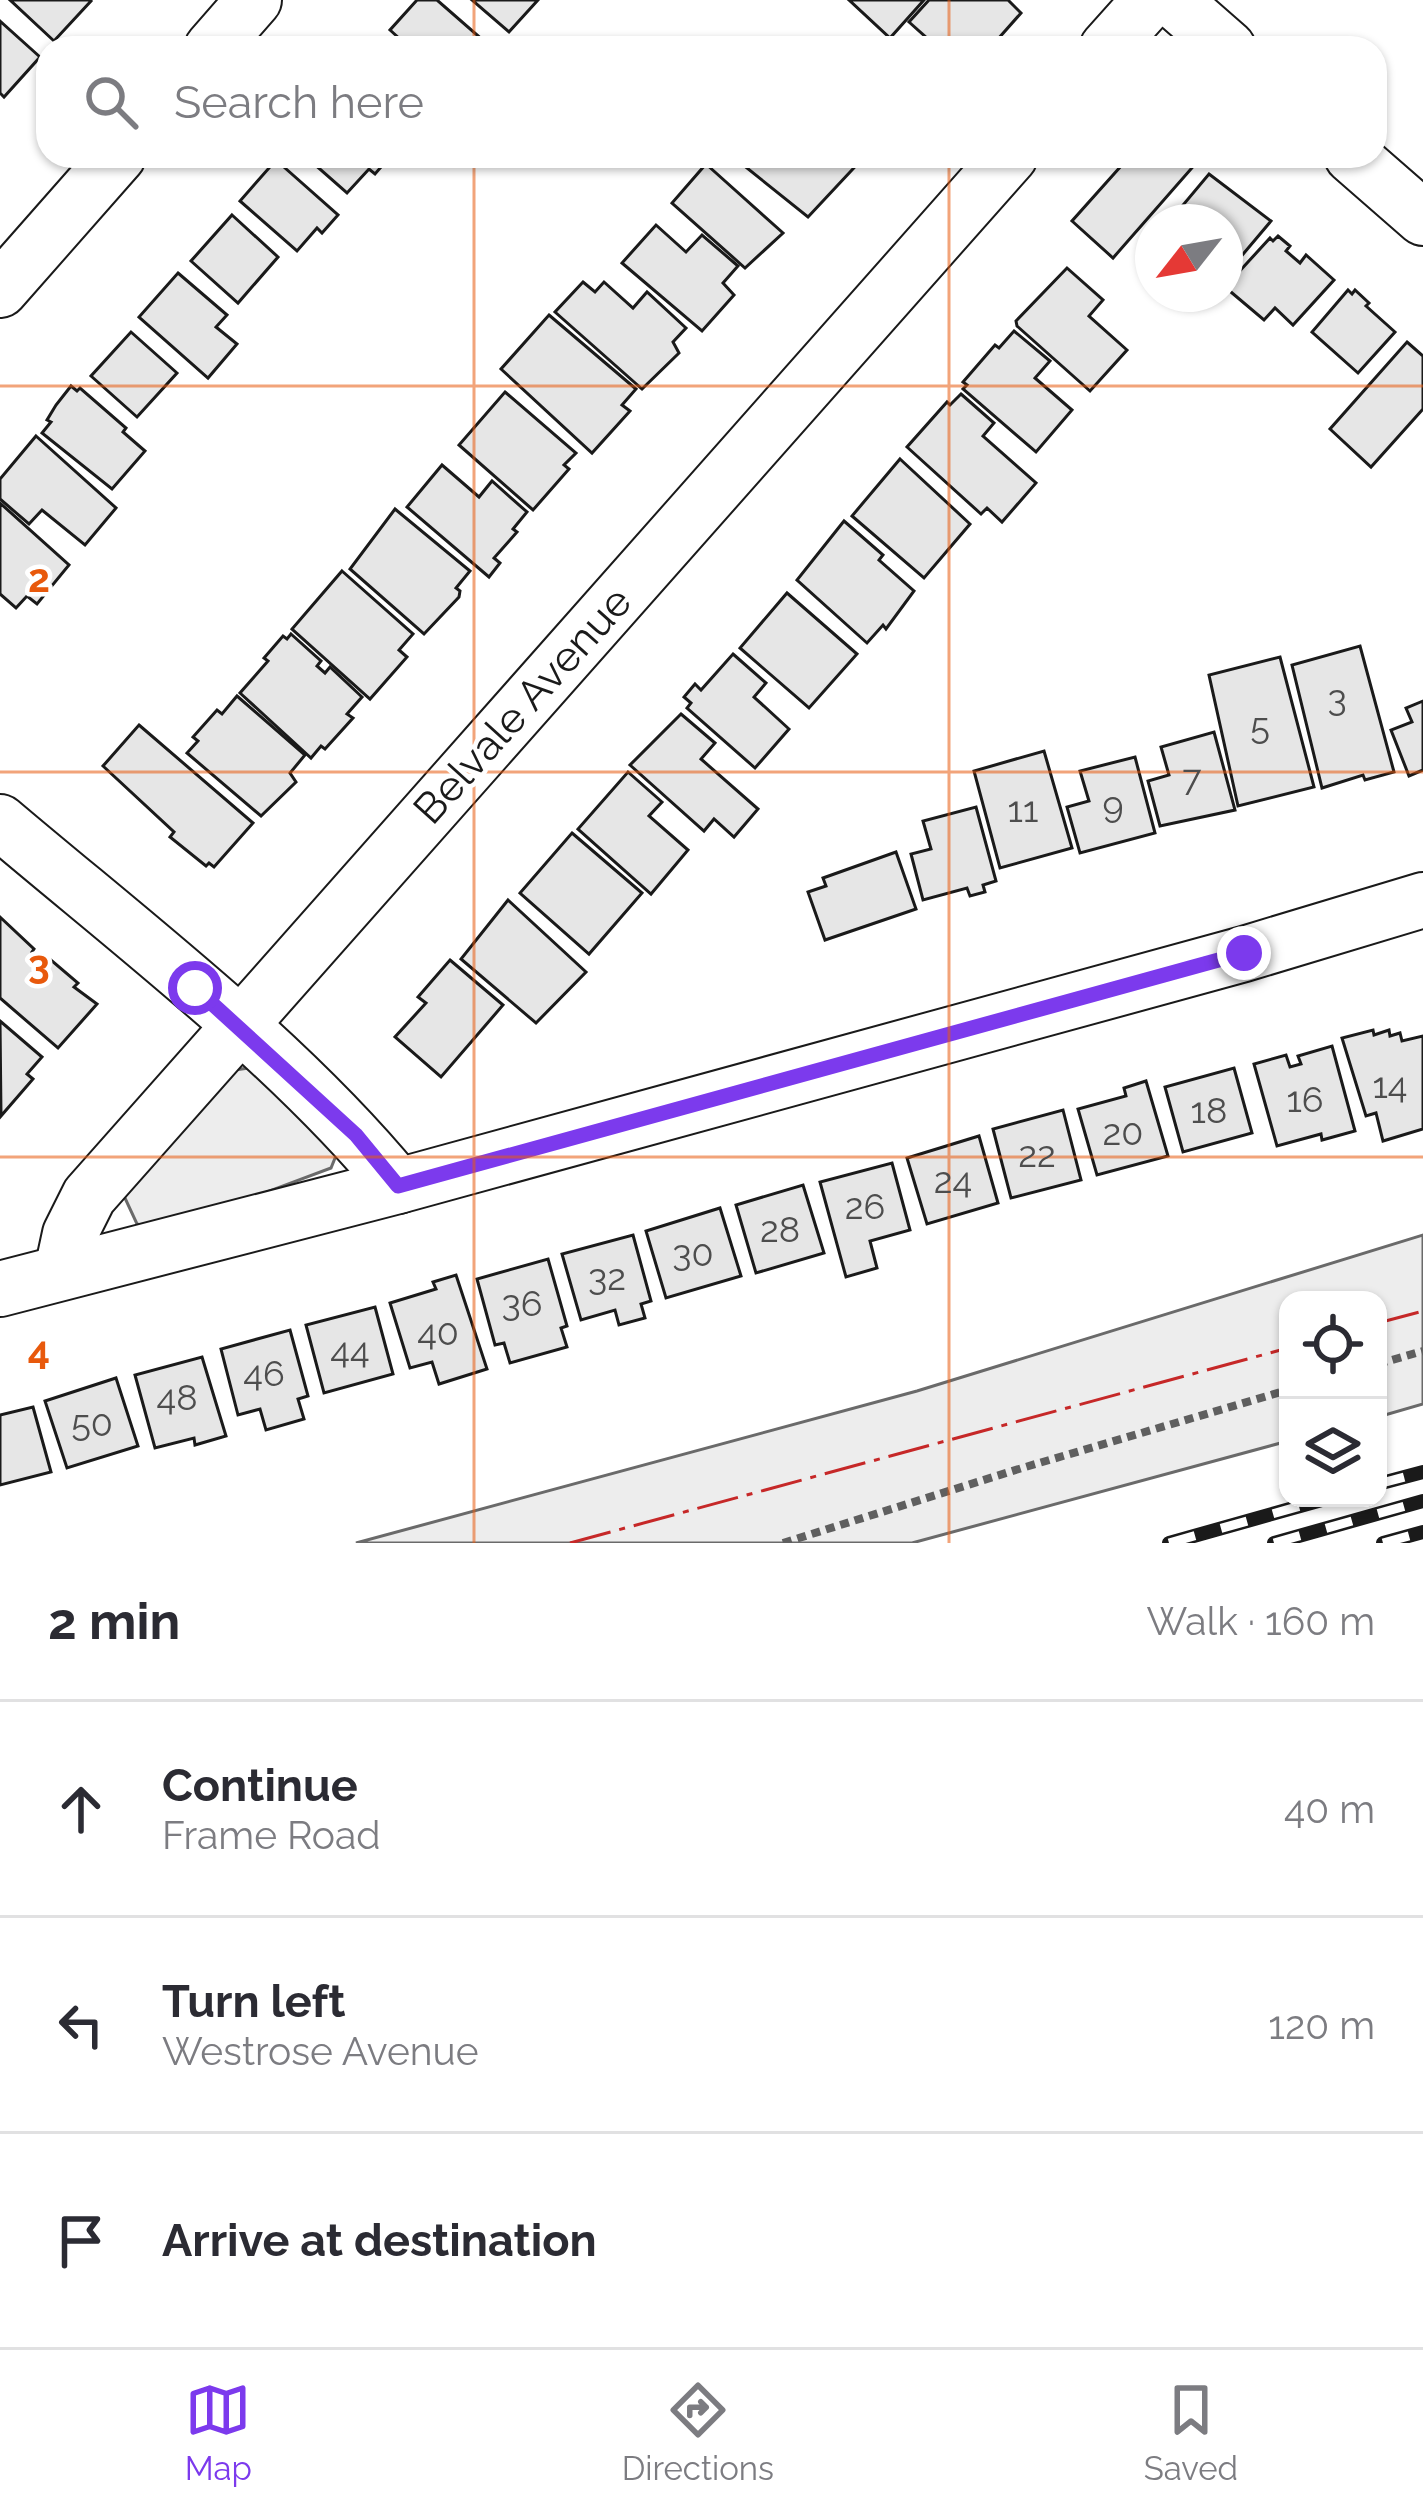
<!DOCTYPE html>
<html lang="en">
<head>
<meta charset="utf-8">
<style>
	body { margin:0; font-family:Raleway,sans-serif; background:#f7f7f7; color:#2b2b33 }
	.controls { position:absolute; right:36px; bottom:36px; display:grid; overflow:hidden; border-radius:24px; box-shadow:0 3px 9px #0004 }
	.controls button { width:108px; height:108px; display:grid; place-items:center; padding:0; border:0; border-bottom:3px solid #e1e1e2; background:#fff; color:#2b2b33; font:60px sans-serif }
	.compass { position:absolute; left:1135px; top:204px; width:108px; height:108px; border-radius:50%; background:#fff; box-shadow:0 3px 9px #0004; rotate:239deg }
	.stop { position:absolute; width:36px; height:36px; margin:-27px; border:9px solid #7c3aed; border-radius:50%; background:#fff }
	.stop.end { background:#7c3aed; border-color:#fff; box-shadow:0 3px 12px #0008 }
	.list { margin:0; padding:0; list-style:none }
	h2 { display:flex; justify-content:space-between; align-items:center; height:156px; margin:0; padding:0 48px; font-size:51px }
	h2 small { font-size:39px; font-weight:400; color:#7c7c81 }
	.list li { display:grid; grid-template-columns:78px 1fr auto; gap:36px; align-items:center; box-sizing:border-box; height:216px; padding:0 48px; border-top:3px solid #e1e1e2 }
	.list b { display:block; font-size:45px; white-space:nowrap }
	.list p { margin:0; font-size:39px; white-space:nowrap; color:#7c7c81 }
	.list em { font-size:39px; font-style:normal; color:#7c7c81 }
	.icon { flex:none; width:66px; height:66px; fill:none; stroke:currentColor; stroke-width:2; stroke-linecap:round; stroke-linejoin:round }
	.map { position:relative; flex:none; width:1423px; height:1543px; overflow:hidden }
	.search { position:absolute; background:#fff; box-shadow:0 3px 9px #0004; left:36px; right:36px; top:36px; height:132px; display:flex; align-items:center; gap:30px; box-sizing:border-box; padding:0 42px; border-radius:36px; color:#7c7c81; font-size:45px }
	.sheet { height:804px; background:#fff }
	nav { display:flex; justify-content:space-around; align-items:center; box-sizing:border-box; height:168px; border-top:3px solid #e1e1e2; background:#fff; font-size:33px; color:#7c7c81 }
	nav a { display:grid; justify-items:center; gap:6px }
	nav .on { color:#7c3aed }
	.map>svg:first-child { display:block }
</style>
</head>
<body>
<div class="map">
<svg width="1423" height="1543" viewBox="0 0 1423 1543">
	<rect width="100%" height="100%" fill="#fff"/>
	<g fill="#ededed" stroke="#6a6a6a" stroke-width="3">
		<polygon points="262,1066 337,1153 331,1168 165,1230 137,1224 124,1196 235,1070"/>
		<polygon points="1423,1235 1423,1404 1378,1417 1378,1300 1288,1300 1288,1441 912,1543 356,1543 917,1391"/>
	</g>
	<g fill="#e6e6e6" stroke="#1a1a1a" stroke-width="3">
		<polygon points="10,0 90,0 91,1 54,41"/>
		<polygon points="417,0 437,0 492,48 410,48 390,30"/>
		<polygon points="472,0 538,0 509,32"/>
		<polygon points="849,0 924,0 890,38"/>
		<polygon points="929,0 1008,0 1021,13 990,48 922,48 929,40 909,22"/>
		<polygon points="0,21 40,57 4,97 0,93"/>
		<polygon points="305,156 383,156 387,160 375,174 369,169 347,193"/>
		<polygon points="732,156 865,156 808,217"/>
		<polygon points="1130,156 1192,156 1198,161 1113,258 1072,221"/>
		<polygon points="276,160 338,215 322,233 317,228 297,251 240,201"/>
		<polygon points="706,164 783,233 745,268 672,203"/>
		<polygon points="1209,174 1271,221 1228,272 1225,222 1190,222 1178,211"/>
		<polygon points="232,215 278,257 238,303 191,261"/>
		<polygon points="656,225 686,252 702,235 738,266 723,283 734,295 702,331 622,263"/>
		<polygon points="1278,236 1290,246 1286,251 1300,263 1306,255 1334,280 1293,325 1275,308 1264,320 1225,287 1270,238 1273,241"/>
		<polygon points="1067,268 1103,300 1089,316 1127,350 1090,391 1017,326 1016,321"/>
		<polygon points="178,273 227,315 216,327 237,344 208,378 139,317"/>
		<polygon points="583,282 595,292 604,282 633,308 647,292 686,328 673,342 679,353 642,389 555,312"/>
		<polygon points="1348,290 1352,294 1355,290 1369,303 1366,306 1395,332 1358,373 1312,332"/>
		<polygon points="549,315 636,389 622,405 630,411 592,453 501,369"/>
		<polygon points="1014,331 1050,361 1035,378 1072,410 1036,452 963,389 967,385 963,382 995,345 999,348"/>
		<polygon points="131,332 177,373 137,417 91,376"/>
		<polygon points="1407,342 1423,356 1423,409 1371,467 1330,429"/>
		<polygon points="71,386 77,391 80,388 126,428 123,432 145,451 112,489 42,433 51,422 47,420 56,405"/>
		<polygon points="505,392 576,453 564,465 569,469 533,510 459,445"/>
		<polygon points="961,394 994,423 983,436 1036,483 1002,522 987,508 981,514 907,447 947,402 950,405"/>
		<polygon points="36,436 116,508 85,545 42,510 29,524 0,499 0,479"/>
		<polygon points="900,459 970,524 924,578 852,516"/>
		<polygon points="442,465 479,497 492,481 527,512 513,529 517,532 494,558 500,563 489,577 407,507"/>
		<polygon points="0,503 69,565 37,604 27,596 16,608 0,594"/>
		<polygon points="395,509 470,571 456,588 460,591 459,597 424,634 350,569"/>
		<polygon points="844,521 883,555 879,560 914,591 886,629 883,625 867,643 797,580"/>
		<polygon points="342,571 413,634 399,650 407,657 370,699 292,629"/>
		<polygon points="787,593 857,654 809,708 740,648"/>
		<polygon points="291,634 321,661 317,666 325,673 330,667 362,697 347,714 353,718 325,749 321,746 311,758 240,693 268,661 264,658 283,636 287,639"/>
		<polygon points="1360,646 1394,772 1365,780 1363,775 1322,788 1292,665"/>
		<polygon points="733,654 766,683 754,697 789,729 755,768 687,708 691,703 684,697 695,684 701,690"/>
		<polygon points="1280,657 1314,787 1238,806 1209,675"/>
		<polygon points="237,696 305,755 290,773 296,782 261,816 187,753 198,741 193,737 217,710 222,714"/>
		<polygon points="1423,701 1423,770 1409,776 1391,730 1412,722 1406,708"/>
		<polygon points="681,714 715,743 701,759 758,809 734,837 714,819 704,831 630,765"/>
		<polygon points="139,725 253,823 214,867 209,863 206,866 170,837 174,832 103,766"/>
		<polygon points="1214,732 1235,810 1160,826 1148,781 1169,775 1161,747"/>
		<polygon points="1044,751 1072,848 1000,868 974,771"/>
		<polygon points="1135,757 1155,833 1080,853 1067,807 1089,801 1080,771"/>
		<polygon points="628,772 662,802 649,816 688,850 651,894 578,829"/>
		<polygon points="976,807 996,881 983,885 985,892 970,896 967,888 923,900 911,854 931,849 923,821"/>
		<polygon points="572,833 642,893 589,954 520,893"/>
		<polygon points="896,852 916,909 825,940 808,892 826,886 823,878"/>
		<polygon points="508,900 586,972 536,1023 461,959"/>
		<polygon points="0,917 34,949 32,952 43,961 51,960 78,983 74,987 97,1004 58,1048 0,998"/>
		<polygon points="450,960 503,1005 441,1077 395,1037 426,1003 418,997"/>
		<polygon points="0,1021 42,1057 27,1074 33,1079 1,1116"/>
		<polygon points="1373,1030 1374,1035 1389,1030 1390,1036 1400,1033 1402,1041 1423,1036 1423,1129 1383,1141 1376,1113 1366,1116 1342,1038"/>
		<polygon points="1332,1046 1355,1131 1322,1140 1321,1134 1277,1146 1254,1064 1286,1055 1290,1067 1301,1064 1298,1056"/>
		<polygon points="1234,1068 1252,1133 1183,1152 1165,1087"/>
		<polygon points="1146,1081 1168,1156 1097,1175 1078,1109 1126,1096 1124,1088"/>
		<polygon points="1063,1110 1081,1180 1011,1198 993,1129"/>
		<polygon points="979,1136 998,1203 927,1224 907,1158"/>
		<polygon points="892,1163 910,1230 870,1241 877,1268 846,1277 820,1182"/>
		<polygon points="803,1185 824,1253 756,1273 736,1205"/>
		<polygon points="720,1208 741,1276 666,1298 646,1231"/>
		<polygon points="633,1235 651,1301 641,1304 645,1318 619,1325 615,1310 581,1320 562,1254"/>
		<polygon points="548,1259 567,1326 561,1328 567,1347 510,1363 504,1343 495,1345 477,1279"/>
		<polygon points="456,1275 487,1369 439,1384 432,1362 410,1368 390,1303 436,1289 433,1282"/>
		<polygon points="375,1307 393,1374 324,1393 306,1325"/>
		<polygon points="290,1330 308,1396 298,1399 304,1419 266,1430 260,1409 238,1415 221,1349"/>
		<polygon points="202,1357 226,1436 195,1445 194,1438 155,1448 135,1375"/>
		<polygon points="116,1378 138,1446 67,1468 45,1401"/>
		<polygon points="33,1407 51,1472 0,1485 0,1415"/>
	</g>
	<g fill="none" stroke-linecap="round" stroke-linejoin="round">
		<defs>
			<g id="minor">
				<polyline points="1173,0 1228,48"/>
				<polyline points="212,48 254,0"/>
				<polyline points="1107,48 1150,0"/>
				<polyline points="1352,156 1423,218"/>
				<polyline points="0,290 118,156"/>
				<path d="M0,822c132,112 289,231 398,364"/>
				<polyline points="62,1271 70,1234 89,1196 1010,156"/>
				<polyline points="0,1289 398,1186 1244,954 1423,900"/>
			</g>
		</defs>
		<use href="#minor" stroke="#1a1a1a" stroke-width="58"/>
		<g stroke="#5f5f5f" stroke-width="8" stroke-dasharray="9 6" stroke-linecap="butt">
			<polyline points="1378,1364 1423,1351"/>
			<polyline points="783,1543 1022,1468 1288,1390"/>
		</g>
		<use href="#minor" stroke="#fff" stroke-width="54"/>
		<defs>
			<g id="rail">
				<polyline points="1378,1484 1423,1472"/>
				<polyline points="1169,1543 1329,1498"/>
				<polyline points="1274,1543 1423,1501"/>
				<polyline points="1383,1543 1423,1532"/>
			</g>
		</defs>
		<use href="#rail" stroke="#1a1a1a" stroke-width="14"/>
		<use href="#rail" stroke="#fff" stroke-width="9" stroke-dasharray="27" stroke-linecap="butt"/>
		<g stroke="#c62828" stroke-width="3" stroke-dasharray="42 9 6 9" stroke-linecap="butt">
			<polyline points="1378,1323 1423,1311"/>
			<polyline points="570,1543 1288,1348"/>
		</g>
	</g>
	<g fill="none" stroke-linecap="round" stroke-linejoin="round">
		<polyline stroke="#7c3aed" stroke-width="15" points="195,988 356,1135 398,1186 1244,953"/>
	</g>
	<path fill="none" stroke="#e8590c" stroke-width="3" stroke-opacity="0.55" d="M474,0v48M949,0v48M474,156v1387M949,156v1387M0,386h1423M0,772h1423M0,1157h1423"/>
	<g text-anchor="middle" stroke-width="9" stroke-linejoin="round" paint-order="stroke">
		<g font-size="36" fill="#4d4d4d">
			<text x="1337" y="711">3</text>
			<text x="1260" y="739">5</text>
			<text x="1192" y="791">7</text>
			<text x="1113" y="817">9</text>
			<text x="1023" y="822">11</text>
			<text x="1390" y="1098">14</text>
			<text x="1305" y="1112">16</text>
			<text x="1209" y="1123">18</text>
			<text x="1123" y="1145">20</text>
			<text x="1037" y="1167">22</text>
			<text x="953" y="1193">24</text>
			<text x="865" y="1219">26</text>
			<text x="780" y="1242">28</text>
			<text x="693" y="1266">30</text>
			<text x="607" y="1290">32</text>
			<text x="522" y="1316">36</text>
			<text x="438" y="1345">40</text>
			<text x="350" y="1363">44</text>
			<text x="264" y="1386">46</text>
			<text x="177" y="1410">48</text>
			<text x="92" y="1436">50</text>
		</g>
		<g font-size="42" fill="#1a1a1a" stroke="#fff">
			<text transform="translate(522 705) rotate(-48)" y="15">Belvale Avenue</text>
		</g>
	</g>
	<g font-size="39" text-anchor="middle" font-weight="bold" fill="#e8590c" stroke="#fff" stroke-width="9" stroke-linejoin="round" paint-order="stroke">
		<text x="39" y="592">2</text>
		<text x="39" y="978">3</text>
		<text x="39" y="1364">4</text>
	</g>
</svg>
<div class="controls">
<button><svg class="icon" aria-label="locate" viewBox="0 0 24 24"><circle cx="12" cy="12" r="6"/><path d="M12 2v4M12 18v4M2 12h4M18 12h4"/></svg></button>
<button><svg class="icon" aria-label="layers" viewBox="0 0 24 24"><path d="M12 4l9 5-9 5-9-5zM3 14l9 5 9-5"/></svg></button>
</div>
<svg class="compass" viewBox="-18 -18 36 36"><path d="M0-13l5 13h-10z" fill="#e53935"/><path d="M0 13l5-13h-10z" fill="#7c7c81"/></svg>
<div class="stop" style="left:195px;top:988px"></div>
<div class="stop end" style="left:1244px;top:953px"></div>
<div class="search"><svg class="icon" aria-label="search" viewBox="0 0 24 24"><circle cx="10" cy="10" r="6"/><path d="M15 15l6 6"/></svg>Search here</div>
</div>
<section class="sheet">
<h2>2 min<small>Walk · 160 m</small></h2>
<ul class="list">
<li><svg class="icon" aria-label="ahead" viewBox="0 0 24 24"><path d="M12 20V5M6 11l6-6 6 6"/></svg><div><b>Continue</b><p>Frame Road</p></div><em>40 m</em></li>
<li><svg class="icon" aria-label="left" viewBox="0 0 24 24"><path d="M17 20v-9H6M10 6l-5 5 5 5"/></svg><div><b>Turn left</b><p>Westrose Avenue</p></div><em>120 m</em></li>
<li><svg class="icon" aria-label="arrive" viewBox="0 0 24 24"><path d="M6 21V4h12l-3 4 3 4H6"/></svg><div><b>Arrive at destination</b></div></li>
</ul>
</section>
<nav>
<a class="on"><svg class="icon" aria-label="map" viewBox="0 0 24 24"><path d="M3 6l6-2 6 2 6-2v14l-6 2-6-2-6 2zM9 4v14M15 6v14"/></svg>Map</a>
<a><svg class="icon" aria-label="directions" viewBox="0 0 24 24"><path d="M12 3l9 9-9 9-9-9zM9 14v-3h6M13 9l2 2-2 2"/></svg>Directions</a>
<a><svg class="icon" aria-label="saved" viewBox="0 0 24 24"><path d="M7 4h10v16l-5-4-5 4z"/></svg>Saved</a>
</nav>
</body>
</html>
